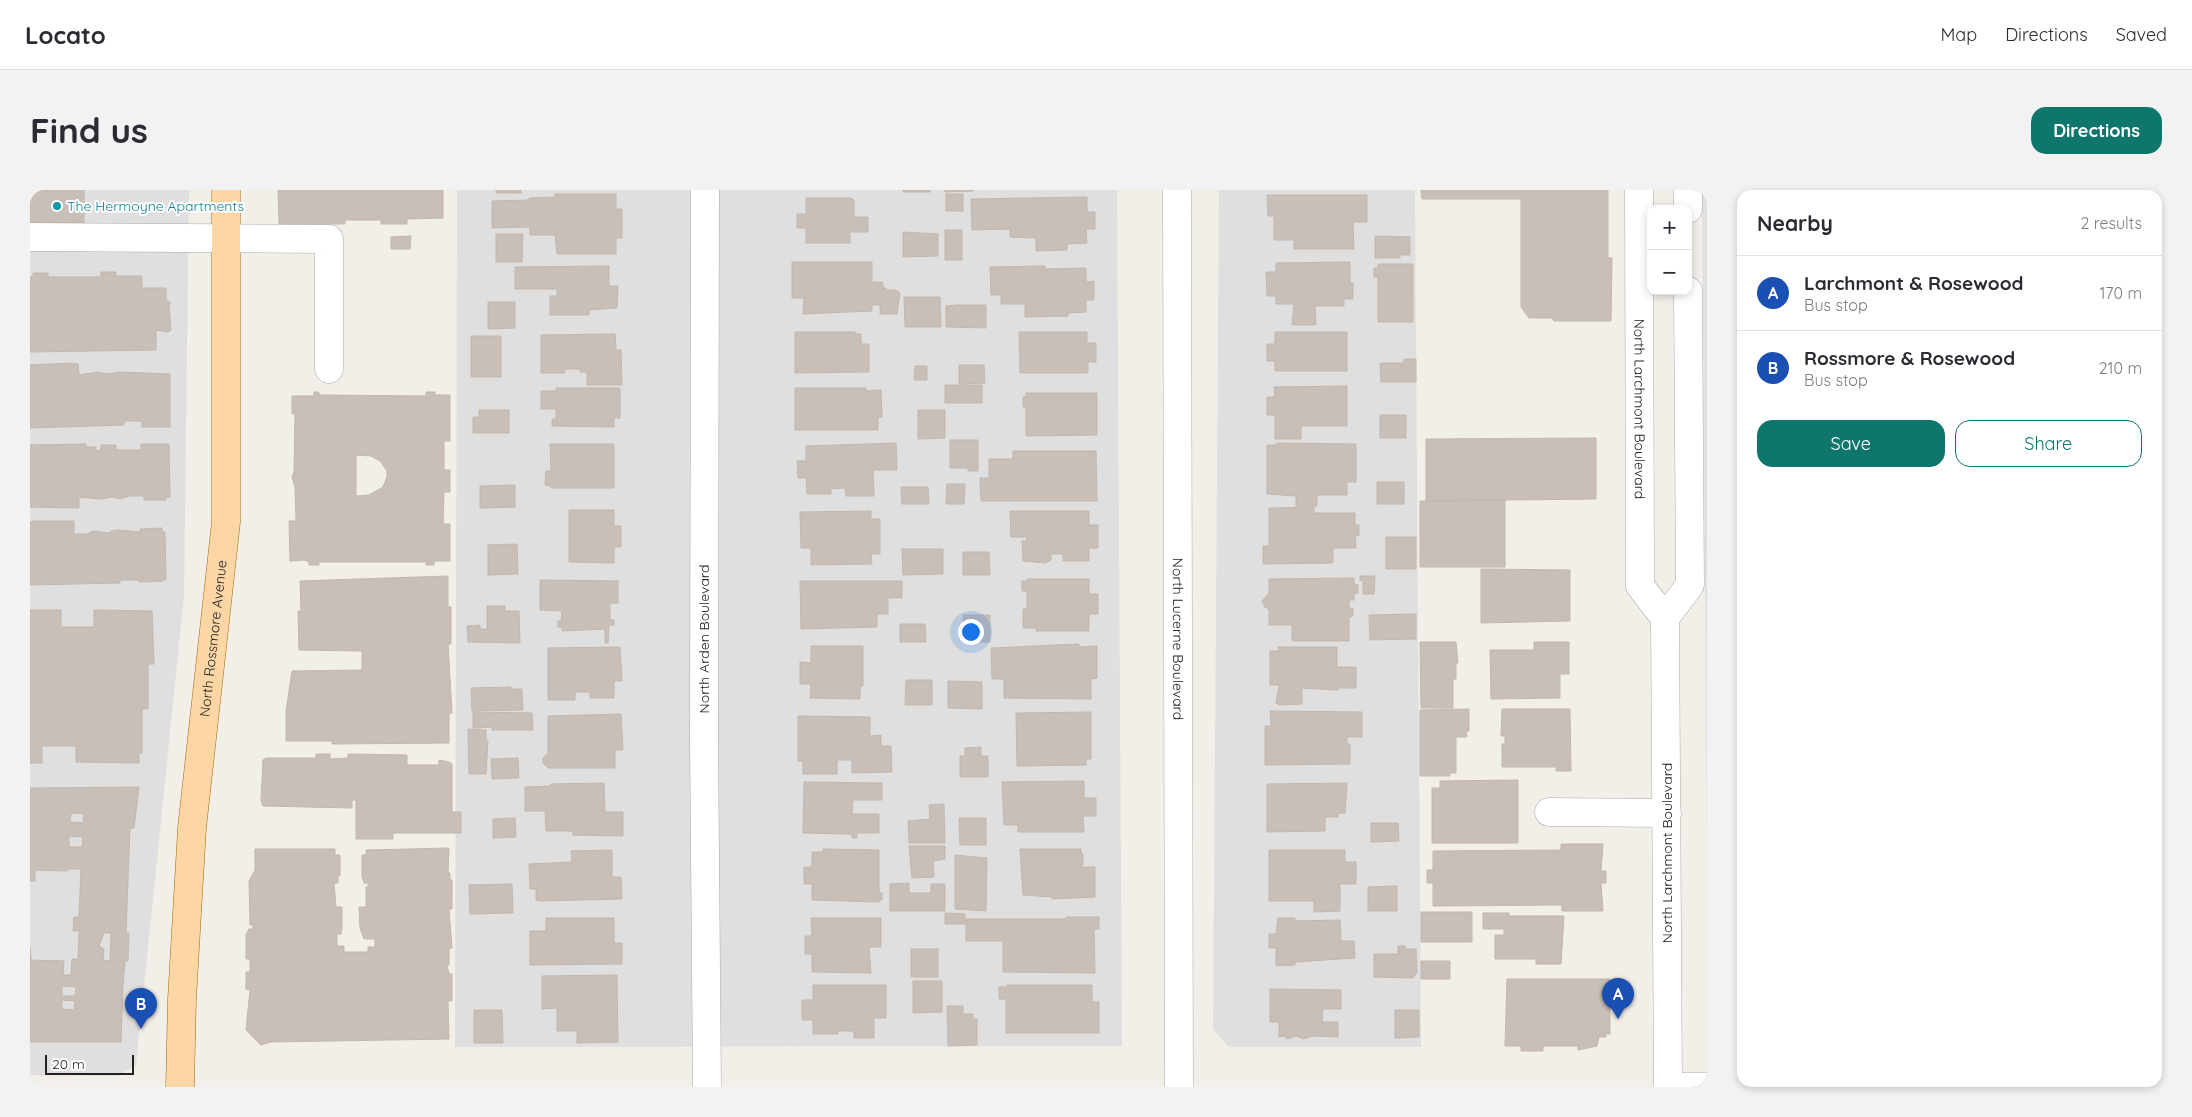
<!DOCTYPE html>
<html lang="en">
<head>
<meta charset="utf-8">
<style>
	body { margin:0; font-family:Quicksand,sans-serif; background:#f2f2f3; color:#2b2b33 }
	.controls { position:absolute; right:15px; top:15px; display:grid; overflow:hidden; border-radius:10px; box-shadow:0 2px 8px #0003 }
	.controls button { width:45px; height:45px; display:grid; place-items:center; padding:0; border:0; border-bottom:1px solid #e1e1e2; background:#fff; color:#2b2b33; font:25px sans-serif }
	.scale { position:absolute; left:15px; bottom:12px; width:89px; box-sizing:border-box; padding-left:5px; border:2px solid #222; border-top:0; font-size:14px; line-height:18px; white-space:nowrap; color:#222; -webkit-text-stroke:4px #fff; paint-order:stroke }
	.you { position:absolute; left:940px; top:441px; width:18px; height:18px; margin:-12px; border:4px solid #fff; border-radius:50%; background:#1a73e8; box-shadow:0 0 0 8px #1a73e833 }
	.badge { display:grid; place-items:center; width:32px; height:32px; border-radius:50%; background:#0f766e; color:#fff; font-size:16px; font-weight:700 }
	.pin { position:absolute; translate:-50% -41px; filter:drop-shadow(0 1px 2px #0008) }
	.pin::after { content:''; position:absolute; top:26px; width:18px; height:15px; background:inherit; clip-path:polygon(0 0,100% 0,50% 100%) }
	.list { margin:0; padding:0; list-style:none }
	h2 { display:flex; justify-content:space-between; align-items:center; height:65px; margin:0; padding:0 20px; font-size:21px }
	h2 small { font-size:16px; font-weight:400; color:#7c7c81 }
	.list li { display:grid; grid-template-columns:32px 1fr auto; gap:15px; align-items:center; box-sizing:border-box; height:75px; padding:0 20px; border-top:1px solid #e1e1e2 }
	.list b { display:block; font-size:19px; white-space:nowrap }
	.list p { margin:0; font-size:16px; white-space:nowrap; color:#7c7c81 }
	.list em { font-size:16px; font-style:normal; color:#7c7c81 }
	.actions { display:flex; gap:10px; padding:15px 20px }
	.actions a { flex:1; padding:11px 0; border:1px solid #0f766e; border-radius:15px; text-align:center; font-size:18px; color:#0f766e }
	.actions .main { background:#0f766e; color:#fff }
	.map { position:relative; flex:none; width:1677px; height:897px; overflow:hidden; border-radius:15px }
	header { display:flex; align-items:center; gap:30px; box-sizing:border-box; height:70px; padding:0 25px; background:#fff; border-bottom:1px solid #e1e1e2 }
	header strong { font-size:24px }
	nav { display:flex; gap:28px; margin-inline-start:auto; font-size:18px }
	.intro { display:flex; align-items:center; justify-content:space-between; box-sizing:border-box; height:120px; padding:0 30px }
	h1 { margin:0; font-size:35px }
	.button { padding:12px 22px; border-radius:15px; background:#0f766e; color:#fff; font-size:18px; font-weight:700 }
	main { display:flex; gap:30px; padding:0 30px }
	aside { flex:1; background:#fff; border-radius:15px; box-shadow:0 2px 8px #0003 }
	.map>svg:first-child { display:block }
</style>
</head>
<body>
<header>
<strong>Locato</strong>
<nav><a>Map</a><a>Directions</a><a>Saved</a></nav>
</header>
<div class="intro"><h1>Find us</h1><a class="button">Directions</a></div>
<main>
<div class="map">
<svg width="1677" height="897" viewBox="0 0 1677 897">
	<rect width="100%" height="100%" fill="#f2efe9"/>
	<g fill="#e0dfdf">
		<polygon points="0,0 159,0 154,406 106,875 87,886 0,885"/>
		<polygon points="427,0 1087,0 1092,856 425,857"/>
		<polygon points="1189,0 1385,0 1391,857 1199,857 1183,839"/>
		<polygon points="1672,0 1677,0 1677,674"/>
	</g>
	<g fill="#c7bfb8" stroke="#c4b6ab" fill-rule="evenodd">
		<rect x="0" y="0" width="54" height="33"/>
		<polygon points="248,0 413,0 413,28 377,29 377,34 351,34 351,30 315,30 315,34 249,34"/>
		<rect x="466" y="0" width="25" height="3"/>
		<rect x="873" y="0" width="27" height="2"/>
		<polygon points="915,0 943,0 943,1 915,2"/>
		<polygon points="1391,0 1578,0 1578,68 1582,68 1581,131 1524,131 1522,128 1499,128 1491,117 1491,9 1392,9"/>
		<polygon points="525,4 586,4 586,19 592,19 592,48 586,48 586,64 527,64 525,45 500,45 500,37 462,38 462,11 499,10 499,8 525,7"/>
		<rect x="916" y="4" width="17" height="17"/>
		<polygon points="1237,5 1337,5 1337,32 1323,32 1324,59 1264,59 1264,50 1244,50 1244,26 1238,26"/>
		<polygon points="1057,7 1057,22 1065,22 1065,39 1056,39 1057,53 1037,54 1037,60 1006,61 1006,48 980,47 980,39 942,40 941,9"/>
		<polygon points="776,8 820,8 824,10 824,27 838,27 838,42 820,42 820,53 776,53 776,38 767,38 767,24 776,24"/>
		<rect x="915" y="40" width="17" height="30"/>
		<polygon points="873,42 908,44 908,66 873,67"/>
		<polygon points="466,44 493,44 492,72 466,72"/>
		<polygon points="381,46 380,59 361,59 361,47"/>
		<polygon points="1345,46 1380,47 1380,65 1370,65 1370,68 1345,68"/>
		<polygon points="762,72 842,72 842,92 853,92 853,98 856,98 856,100 866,100 870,103 867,124 850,124 850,115 842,115 842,121 773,124 774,108 762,108"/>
		<polygon points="1320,72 1320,93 1323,93 1323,109 1314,109 1314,116 1285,116 1286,135 1262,135 1264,114 1246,114 1246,106 1237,106 1236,82 1246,82 1246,73"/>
		<polygon points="1348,74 1383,74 1383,132 1348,132 1348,87 1344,87 1344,78 1348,78"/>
		<polygon points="579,76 579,96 588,96 587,118 559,120 559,125 520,125 520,106 527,106 527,99 485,99 485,77"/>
		<polygon points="1015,76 1015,79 1056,78 1056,92 1064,91 1064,110 1056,110 1056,122 1038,123 1038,126 995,127 995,114 971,114 971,105 961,105 960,77"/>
		<polygon points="71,82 86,82 86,86 112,86 112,98 136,98 136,110 141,113 139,115 141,140 138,142 126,140 126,160 0,162 0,87 3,87 3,83 18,83 18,87 71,87"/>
		<polygon points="874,107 910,107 911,137 875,137"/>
		<polygon points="458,112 485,112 485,138 458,139"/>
		<polygon points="928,115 956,115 956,138 916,137 916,116"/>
		<polygon points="765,142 825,142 825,144 831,144 831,154 839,154 839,182 765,183"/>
		<polygon points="989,142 1057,142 1057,153 1066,153 1066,172 1058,172 1058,183 990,183"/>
		<polygon points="1245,142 1317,142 1317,181 1245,181 1245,171 1237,171 1237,154 1245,154"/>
		<polygon points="585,144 586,160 591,160 592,195 557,195 557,182 550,182 550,179 535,179 535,183 511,183 511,145"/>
		<rect x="441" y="146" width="30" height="41"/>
		<polygon points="1374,169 1386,169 1386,192 1351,192 1350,173 1374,173"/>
		<polygon points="42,173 48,174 49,185 68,182 76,184 90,182 140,184 140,237 112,237 112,231 94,231 94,235 0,238 0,175"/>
		<polygon points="929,175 954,175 955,193 929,194"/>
		<polygon points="885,176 897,176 897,190 884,190"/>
		<rect x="915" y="195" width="37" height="18"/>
		<polygon points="1317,196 1317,236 1271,236 1271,249 1245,249 1245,225 1237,225 1237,207 1245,207 1244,197"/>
		<polygon points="526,198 590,198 590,228 584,228 584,237 522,236 522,229 526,229 526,219 511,219 511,201 526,201"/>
		<polygon points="765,198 836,198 836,201 851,200 852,227 848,227 848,240 765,240"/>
		<path d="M284,202h5v3l107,1v-4h9v3h15v46h-6v29h6v22h-6l-1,32h7v37h-16v4h-8v-3h-107v3h-10v-3l-5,-2 -14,1 -1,-40h7l-1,-34 -3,-10 2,-5 1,-58h-3v-18h22zM326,265l15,1 9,5 7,10v6l-4,10 -14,8 -13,1z"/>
		<polygon points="996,203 1067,203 1067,245 996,246 996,217 993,217 993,207 996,207"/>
		<polygon points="449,220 479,220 479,243 443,243 443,227 449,227"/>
		<polygon points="888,220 915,220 915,248 888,249"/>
		<rect x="1350" y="225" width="26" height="23"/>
		<polygon points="1566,248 1566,309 1396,311 1396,249"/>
		<polygon points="920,250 948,250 948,281 938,281 938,278 920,278"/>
		<polygon points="866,253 867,280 843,280 844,306 816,306 815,298 801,299 801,304 777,304 776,288 768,288 767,271 776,271 776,256"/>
		<polygon points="1247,253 1326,254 1326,292 1317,292 1317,305 1287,305 1287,316 1266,316 1266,306 1237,304 1237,255 1247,255"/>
		<polygon points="56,254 56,257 66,257 66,261 71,260 71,255 86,255 86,260 111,260 111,254 139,254 140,307 136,307 136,310 114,310 114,306 99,306 90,309 83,307 70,309 49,307 49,318 0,317 0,255"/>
		<polygon points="520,254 584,254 584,298 521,298 521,296 515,295 516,281 521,281"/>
		<polygon points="983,261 1066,261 1067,311 951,311 950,288 959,288 959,269 983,269"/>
		<rect x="1347" y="292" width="27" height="22"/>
		<polygon points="917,294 935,294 934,314 916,314"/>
		<polygon points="485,295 485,317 450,318 450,296"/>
		<polygon points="871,297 898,297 899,314 872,314"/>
		<polygon points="1475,310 1475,377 1390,377 1390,311"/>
		<polygon points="1284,317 1284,323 1325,323 1325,335 1329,335 1329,345 1325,346 1326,358 1303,358 1303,373 1233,374 1233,356 1239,356 1239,318"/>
		<polygon points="539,320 584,320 584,336 591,336 591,357 584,357 584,373 539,372"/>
		<polygon points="841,321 841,329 850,329 850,364 841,364 842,374 781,375 781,358 771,358 770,322"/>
		<polygon points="980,321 1059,321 1059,335 1068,335 1068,358 1059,358 1059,371 1033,371 1033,364 1021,364 1021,370 1015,373 993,371 992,351 997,351 996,347 981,347"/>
		<polygon points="2,331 44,331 44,344 57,344 63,341 80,343 81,341 89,340 110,342 110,339 132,338 132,342 135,342 136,389 132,391 110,392 107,390 90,390 90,393 0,395 0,333"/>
		<rect x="1356" y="347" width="30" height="32"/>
		<polygon points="487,354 488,384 458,385 458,355"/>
		<polygon points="872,359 913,359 913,384 873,385"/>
		<polygon points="933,362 959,362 960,385 933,385"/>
		<polygon points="1451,379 1540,380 1540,431 1451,433"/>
		<polygon points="418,386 418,417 421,417 421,454 418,454 422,523 419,523 419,553 302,554 302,551 256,551 256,521 262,481 332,480 332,461 269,460 268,421 271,421 270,391"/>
		<polygon points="1330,386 1345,386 1344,404 1333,404 1333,391 1330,390"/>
		<polygon points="1324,388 1324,394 1328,395 1328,403 1324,404 1324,410 1319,410 1319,418 1323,419 1323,426 1319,427 1319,451 1262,451 1262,435 1239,435 1239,419 1235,417 1232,411 1239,403 1239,389"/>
		<polygon points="997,389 1059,389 1059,404 1068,404 1068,424 1059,424 1059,441 1006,441 1006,438 993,438 993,419 997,419 997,401 992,401 992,391 997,391"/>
		<polygon points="510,390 588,391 588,413 580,413 580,430 584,430 584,435 579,435 578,453 575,453 575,439 532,441 532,437 528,437 528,431 531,431 532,421 510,420"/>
		<polygon points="770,391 872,391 872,408 858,408 858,424 847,424 847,437 771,439"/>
		<polygon points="457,416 475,416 475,421 489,421 490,453 438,452 437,436 450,435 450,439 457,439"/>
		<polygon points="0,420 31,420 31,437 64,437 64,420 122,421 124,474 118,474 118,519 112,519 112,563 109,563 109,573 46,572 46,556 12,556 12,573 0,573"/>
		<polygon points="1386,424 1386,449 1340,450 1339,425"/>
		<rect x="933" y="425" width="27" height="27"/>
		<polygon points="870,434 895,434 896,452 870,452"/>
		<polygon points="1390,452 1426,452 1428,473 1426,473 1426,489 1423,489 1423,518 1391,518"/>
		<polygon points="1504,452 1539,452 1539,484 1530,484 1530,508 1461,509 1460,460 1504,460"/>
		<polygon points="1049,454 1049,457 1067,456 1067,488 1061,489 1061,509 974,508 974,489 962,489 961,458"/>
		<polygon points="781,456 833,456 833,496 830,496 830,509 780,508 781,494 770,494 770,472 781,473"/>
		<polygon points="590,457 592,491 584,491 584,508 560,508 560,502 545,502 545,510 518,510 518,458"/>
		<polygon points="1248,457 1307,457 1307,477 1326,477 1326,498 1308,498 1308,500 1272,498 1272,514 1249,515 1246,513 1249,495 1240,495 1240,461 1249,461"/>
		<polygon points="876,490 902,490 902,515 875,515"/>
		<polygon points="918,491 952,492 952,519 918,518"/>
		<polygon points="481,497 481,499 492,499 493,520 442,521 441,498"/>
		<polygon points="1439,519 1439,541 1436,541 1437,547 1426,547 1426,583 1420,583 1420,586 1390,586 1390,520"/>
		<polygon points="1472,519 1540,519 1541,581 1526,581 1526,577 1472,577 1472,554 1475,554 1475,546 1471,546"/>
		<polygon points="1240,521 1332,522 1332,547 1317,547 1317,554 1320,554 1320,574 1235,575 1235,536 1241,536"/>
		<polygon points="443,522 502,523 503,540 462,540 462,537 443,538"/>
		<polygon points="1061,522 1061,569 1056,569 1056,575 987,576 986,523"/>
		<polygon points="591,524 593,560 585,560 585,578 518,578 513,573 513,568 518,563 518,526"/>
		<polygon points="768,526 840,527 840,546 851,545 851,556 861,556 862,582 822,583 822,570 807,570 807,584 773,584 773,571 768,571"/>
		<polygon points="438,539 456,540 456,551 458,551 456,584 439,584"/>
		<polygon points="951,557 951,566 958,566 958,587 930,587 930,566 935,566 935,558"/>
		<polygon points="286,564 300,564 300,569 318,568 318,564 377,565 377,575 409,575 409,570 419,572 422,574 422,622 431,622 431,643 363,643 363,649 326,649 326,610 322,610 322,618 233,616 231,610 233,570 236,568 286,568"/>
		<polygon points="488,568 489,588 462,589 461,569"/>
		<polygon points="1488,590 1488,653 1402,653 1402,598 1410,598 1410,591"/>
		<polygon points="1054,591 1054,608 1066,608 1066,626 1053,626 1054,642 988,642 988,635 974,635 972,592"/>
		<polygon points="774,592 852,593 852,610 823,610 822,624 849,624 849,643 827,643 827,648 822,648 822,644 773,643"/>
		<polygon points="574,593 575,622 593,622 593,646 543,645 543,641 516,641 515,621 495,621 495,597 521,596 521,594"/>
		<polygon points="1317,593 1315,623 1308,623 1308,627 1295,627 1295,641 1237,642 1237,594"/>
		<path d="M109,597l-5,41h-4l-4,105h3l-1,28h-3l-2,23 -2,58h-91v-94l1,12 33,1 -1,14h8l1,-16h6l1,-28h-6l1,-14h5l2,-48h-14v2l-32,-1v11h-5v-93zM41,623l13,1 -1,9 -13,-1zM39,646l14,1 -1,10h-13zM74,743h7l-1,28 -7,-1 1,-11 -5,-3zM32,796l14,1 -1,9h-13zM32,810l13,1 -1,9 -12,-1z"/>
		<polygon points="914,614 915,653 879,653 878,631 900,629 899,615"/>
		<polygon points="485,628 486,647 463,648 463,629"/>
		<polygon points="929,628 956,628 956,655 930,655"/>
		<polygon points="1341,633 1368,633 1369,651 1341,652"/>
		<polygon points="1531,654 1573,654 1571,681 1576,681 1576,693 1571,693 1573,721 1532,721 1532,715 1403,716 1403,693 1397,693 1397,680 1403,680 1403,661 1531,660"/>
		<polygon points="879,656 915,656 915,669 903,671 904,687 882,688"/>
		<polygon points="419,658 418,683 420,683 420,690 422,690 422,719 419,719 422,758 419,758 419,775 417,775 419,784 422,784 422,811 418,811 419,849 241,852 231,855 216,840 220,800 216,799 216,782 220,782 220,769 216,769 216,745 219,739 223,739 223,735 220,735 219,691 225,680 225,659 305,659 305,665 310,665 310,686 308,686 308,693 304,693 306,717 312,717 312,738 311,744 307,744 307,756 314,756 314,762 338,762 338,757 345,757 345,749 334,749 330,738 329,717 336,717 336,697 338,697 338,693 334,693 332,686 332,665 336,665 336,660"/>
		<polygon points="793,659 849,660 849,703 852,703 852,710 849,710 849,712 782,710 782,694 774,694 774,677 782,677 782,662 793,662"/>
		<polygon points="990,659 1051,659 1051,664 1053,664 1053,675 1051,677 1065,677 1065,707 1022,709 1022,707 993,705"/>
		<polygon points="582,660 582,687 591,687 592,709 511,711 506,710 506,699 500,699 499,674 542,672 541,661"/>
		<polygon points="1239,660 1315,660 1315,672 1326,672 1326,694 1310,694 1310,721 1284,722 1284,711 1239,711"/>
		<polygon points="925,665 957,668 956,721 925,719"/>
		<polygon points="879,693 879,703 901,703 901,694 915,694 915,721 860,721 860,694"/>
		<polygon points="482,694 483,723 440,724 439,695"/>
		<polygon points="1367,696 1367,721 1338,721 1338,697"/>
		<rect x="1391" y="722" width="51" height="30"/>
		<polygon points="915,723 935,724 935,734 915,734"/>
		<polygon points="1453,723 1479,723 1479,726 1534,726 1531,774 1506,774 1506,769 1465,769 1465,745 1474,745 1474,739 1453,739"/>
		<polygon points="1036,727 1069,727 1069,739 1064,739 1065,783 973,782 973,751 936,751 936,729 1036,729"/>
		<polygon points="516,728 584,728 584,753 592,753 592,774 500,775 500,741 516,741"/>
		<polygon points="781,728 851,728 851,757 839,757 841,783 782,782 782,764 775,764 775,746 782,746"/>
		<polygon points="1248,728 1265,728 1265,731 1310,730 1311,751 1324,751 1325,768 1265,772 1265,775 1246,776 1246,758 1239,758 1239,744 1246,744"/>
		<polygon points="1368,756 1375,756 1375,759 1386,759 1387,782 1383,788 1344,787 1344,764 1368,764"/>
		<rect x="881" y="759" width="27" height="28"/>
		<rect x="1391" y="771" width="29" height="18"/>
		<polygon points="587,785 588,852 547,853 547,841 527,841 527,818 512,819 512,786"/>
		<polygon points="1477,789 1580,789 1580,844 1576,844 1576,847 1569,847 1567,856 1548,860 1548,856 1513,856 1513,861 1491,861 1491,856 1475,856"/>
		<polygon points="883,791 912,791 912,822 883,823"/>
		<polygon points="783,795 856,795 856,828 844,828 844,848 824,848 824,841 808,841 808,844 783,844 783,830 772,830 772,810 783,810"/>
		<polygon points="977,795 1062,795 1062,812 1069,812 1069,843 976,843 976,809 969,809 969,797 977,797"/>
		<polygon points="1240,799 1311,800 1311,819 1293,819 1292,832 1308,832 1308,847 1283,846 1273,849 1267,846 1256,849 1256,846 1249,847 1249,832 1240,832"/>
		<polygon points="917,816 933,816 933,824 943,824 943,829 947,829 947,855 918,856"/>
		<polygon points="444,820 472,820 473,853 444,853"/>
		<polygon points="1365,820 1389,820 1389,847 1365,848"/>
	</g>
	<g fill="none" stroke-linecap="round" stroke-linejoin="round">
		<defs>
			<g id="minor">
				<polyline points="675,0 674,548 677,897"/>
				<path id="s1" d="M1147,0l2,897"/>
				<path id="s2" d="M1609,0l1,396 25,32"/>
				<polyline points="1658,0 1658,19"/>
				<polyline points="0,47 299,49 299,179"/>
				<polyline points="1519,622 1637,623"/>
				<polyline points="1638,897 1635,428 1660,395 1658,101"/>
				<polyline points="1650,897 1677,897"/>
			</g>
			<g id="major">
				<path id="s3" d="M150,897l2,-88 10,-171 34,-306v-332"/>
			</g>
		</defs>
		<use href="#minor" stroke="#a9a9a9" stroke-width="29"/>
		<use href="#major" stroke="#a06b00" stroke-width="29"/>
		<use href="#minor" stroke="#fff" stroke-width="28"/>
		<use href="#major" stroke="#fcd6a4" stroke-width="28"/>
	</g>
	<circle fill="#0f9aa8" stroke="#fff" stroke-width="2" cx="27" cy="16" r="5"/>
	<g text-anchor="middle" stroke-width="4" stroke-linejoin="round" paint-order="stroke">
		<g font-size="14" fill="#0d838f" stroke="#fff" text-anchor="start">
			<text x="37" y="21">The Hermoyne Apartments</text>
		</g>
		<g font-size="14" fill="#222" stroke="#fff">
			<text dy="5" stroke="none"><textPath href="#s2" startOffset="219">North Larchmont Boulevard</textPath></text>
			<text dy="5" stroke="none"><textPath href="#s3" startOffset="450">North Rossmore Avenue</textPath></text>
			<text transform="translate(674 449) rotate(-90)" y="5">North Arden Boulevard</text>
			<text dy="5" stroke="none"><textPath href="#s1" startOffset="449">North Lucerne Boulevard</textPath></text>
			<text transform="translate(1637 663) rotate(-90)" y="5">North Larchmont Boulevard</text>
		</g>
	</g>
</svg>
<div class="controls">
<button>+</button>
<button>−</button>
</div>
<div class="scale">20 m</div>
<div class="you"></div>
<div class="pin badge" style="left:1588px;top:829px;background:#1a4fb4">A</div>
<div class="pin badge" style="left:111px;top:839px;background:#1a4fb4">B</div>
</div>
<aside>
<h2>Nearby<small>2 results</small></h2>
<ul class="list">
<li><span class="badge" style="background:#1a4fb4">A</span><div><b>Larchmont &amp; Rosewood</b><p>Bus stop</p></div><em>170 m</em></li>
<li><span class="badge" style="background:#1a4fb4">B</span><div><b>Rossmore &amp; Rosewood</b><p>Bus stop</p></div><em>210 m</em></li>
</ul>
<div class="actions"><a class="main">Save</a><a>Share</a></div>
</aside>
</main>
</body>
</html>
